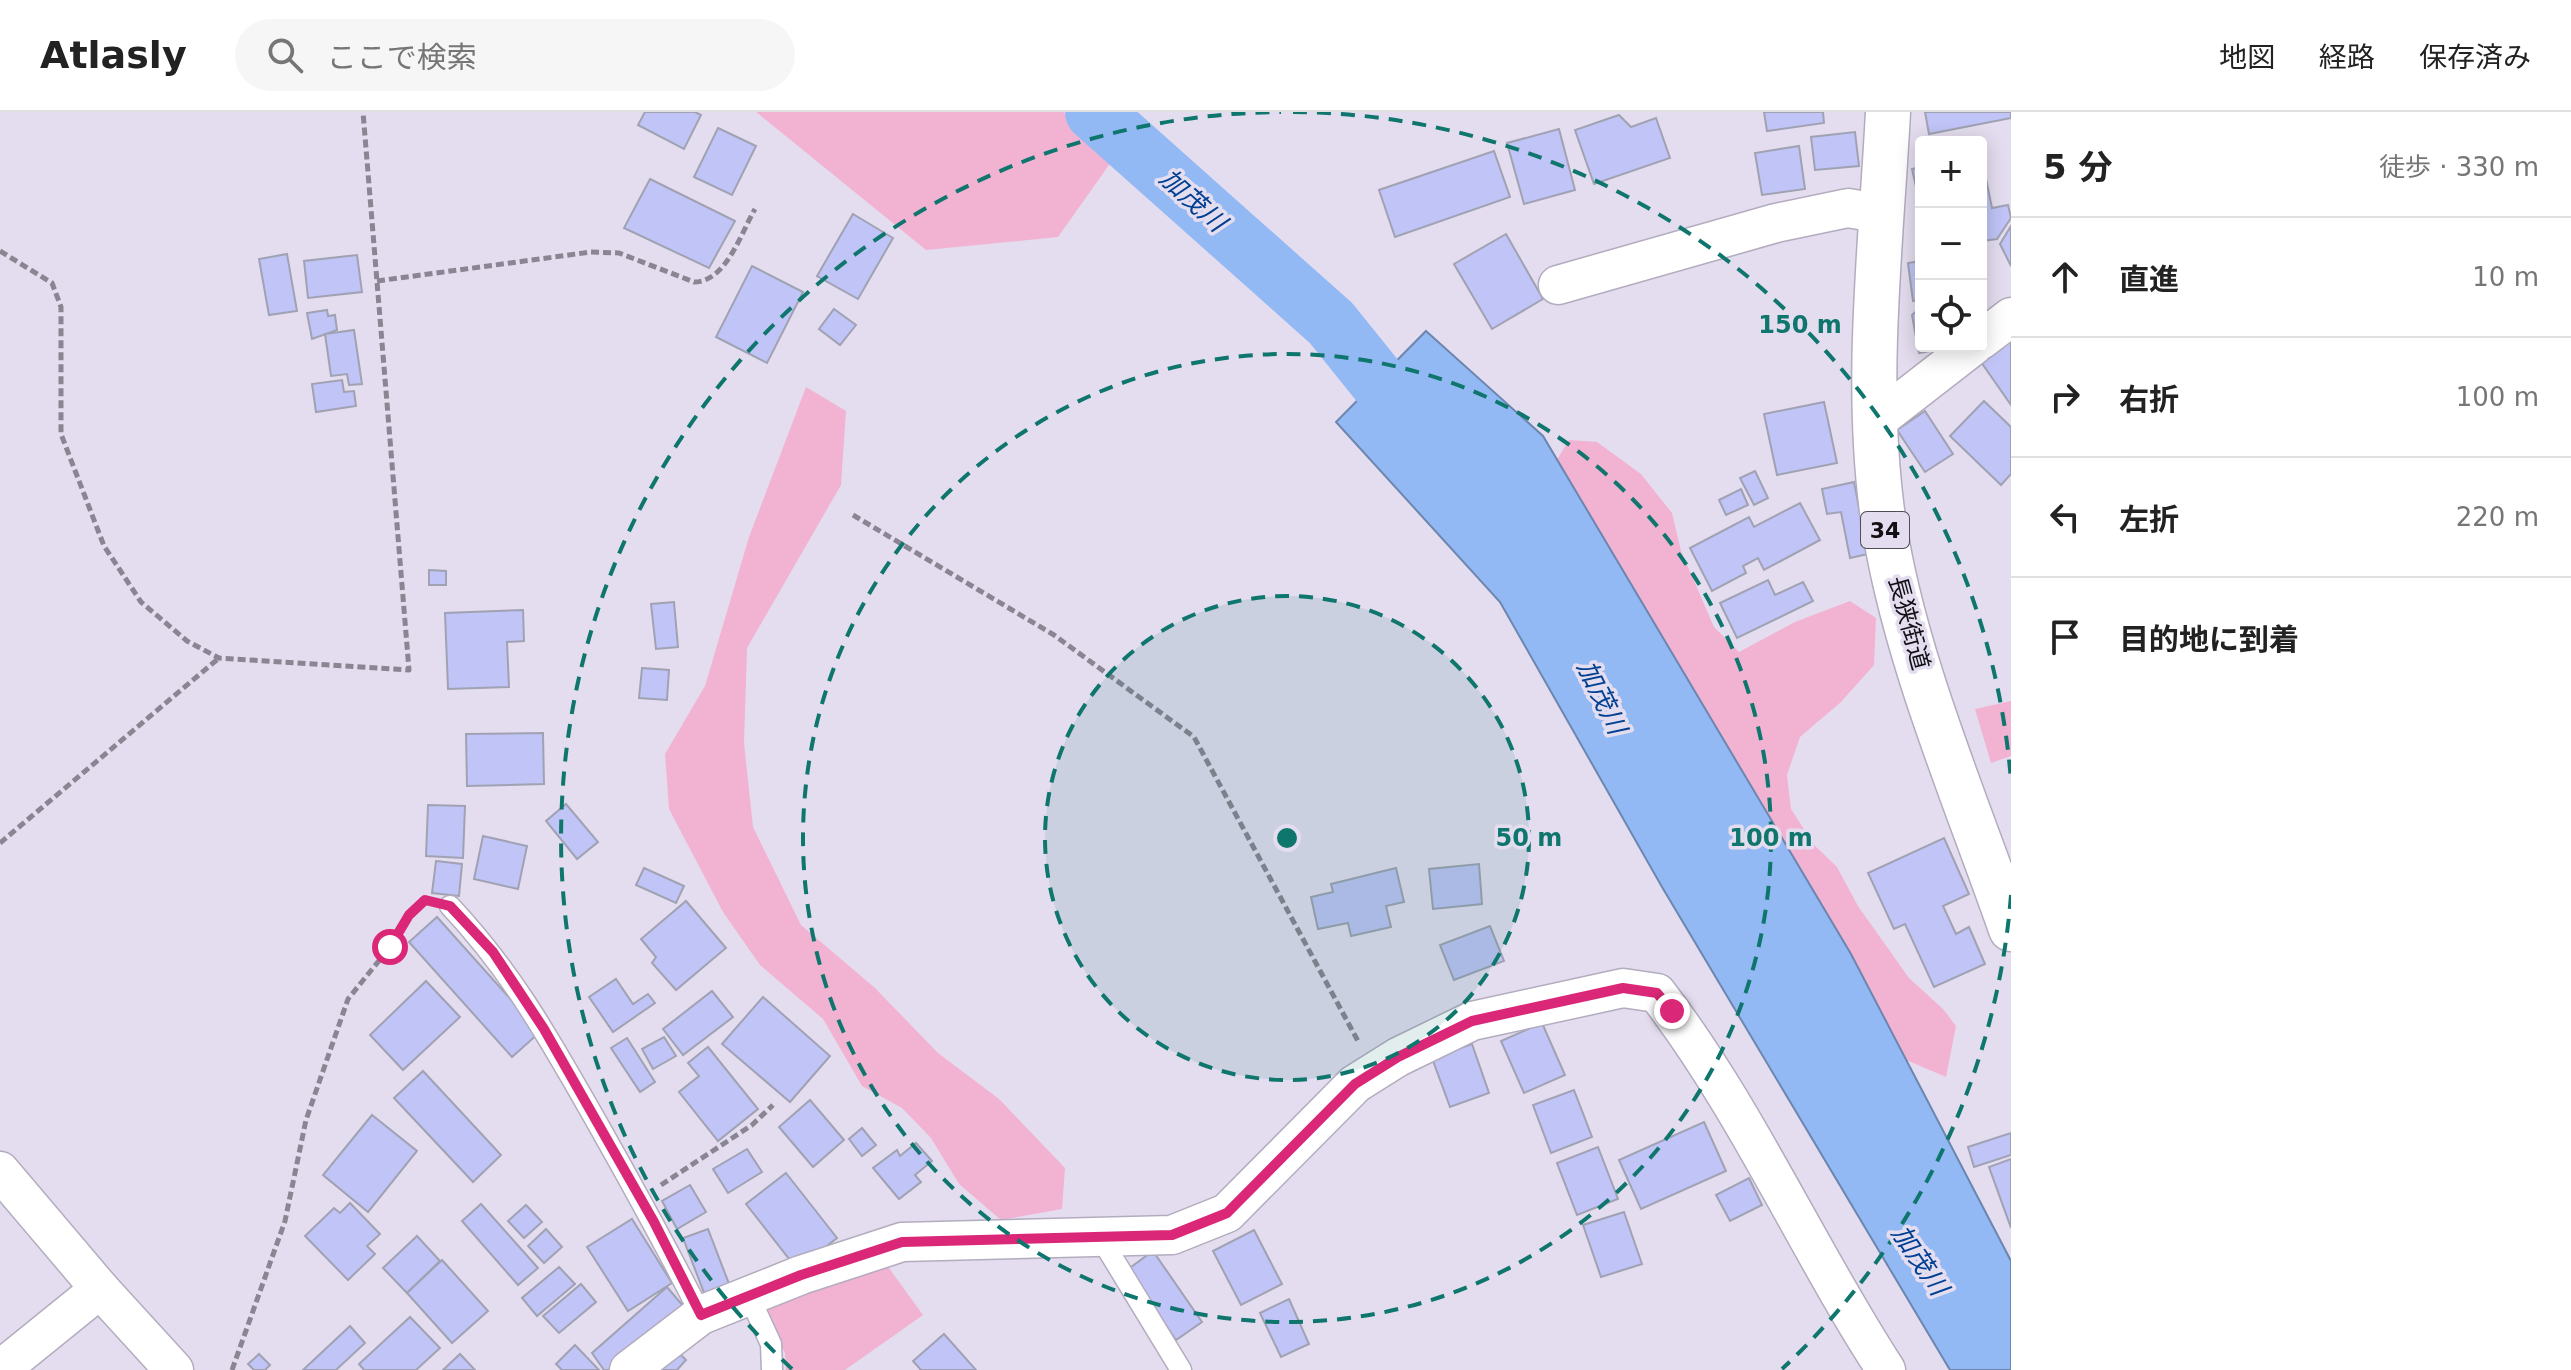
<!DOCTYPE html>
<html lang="ja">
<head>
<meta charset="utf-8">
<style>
	body { margin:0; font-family:"DejaVu Sans","Noto Sans JP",sans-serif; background:#f6f6f6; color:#222 }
	.controls { position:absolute; right:24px; top:24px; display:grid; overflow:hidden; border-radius:8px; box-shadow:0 4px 20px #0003 }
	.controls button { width:72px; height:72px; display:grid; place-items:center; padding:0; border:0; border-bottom:2px solid #e0e0e0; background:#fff; color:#222; font:40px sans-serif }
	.stop { position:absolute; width:24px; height:24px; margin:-18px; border:6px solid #db2777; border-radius:50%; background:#fff }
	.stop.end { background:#db2777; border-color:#fff; box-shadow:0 2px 8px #0008 }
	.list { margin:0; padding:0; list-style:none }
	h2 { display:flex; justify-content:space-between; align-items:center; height:104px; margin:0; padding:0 32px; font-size:34px }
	h2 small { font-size:26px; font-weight:400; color:#767676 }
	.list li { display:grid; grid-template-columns:52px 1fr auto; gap:24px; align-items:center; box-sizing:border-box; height:120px; padding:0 32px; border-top:2px solid #e0e0e0 }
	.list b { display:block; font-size:30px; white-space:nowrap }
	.list em { font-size:26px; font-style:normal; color:#767676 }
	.icon { flex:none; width:44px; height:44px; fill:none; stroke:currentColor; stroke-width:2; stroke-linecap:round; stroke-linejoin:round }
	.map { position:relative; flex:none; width:2011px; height:1258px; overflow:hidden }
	header { display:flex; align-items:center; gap:48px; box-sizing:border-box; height:112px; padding:0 40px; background:#fff; border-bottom:2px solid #e0e0e0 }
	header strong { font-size:38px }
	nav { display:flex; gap:44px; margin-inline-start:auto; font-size:28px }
	.search { width:560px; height:72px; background:#f6f6f6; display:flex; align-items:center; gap:20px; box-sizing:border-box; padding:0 28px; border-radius:44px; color:#767676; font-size:30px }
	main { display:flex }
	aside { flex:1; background:#fff }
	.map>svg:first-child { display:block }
</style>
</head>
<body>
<header>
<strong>Atlasly</strong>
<div class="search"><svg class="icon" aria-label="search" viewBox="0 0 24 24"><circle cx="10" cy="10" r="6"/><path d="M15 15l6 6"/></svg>ここで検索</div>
<nav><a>地図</a><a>経路</a><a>保存済み</a></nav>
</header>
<main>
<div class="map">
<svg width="2011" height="1258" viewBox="0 0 2011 1258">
	<rect width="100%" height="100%" fill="#e4ddef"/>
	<g fill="#f2b3d2">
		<polygon points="756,0 1063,0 1114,46 1058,125 926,138"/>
		<polygon points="806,275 846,299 841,373 747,536 744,631 753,715 801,813 875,876 938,941 999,987 1065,1056 1062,1097 1001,1108 959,1072 931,1026 902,996 862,974 823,907 760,853 723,800 669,697 665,642 705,574 749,425"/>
		<polygon points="1569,328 1597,330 1641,362 1672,401 1681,439 1714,515 1739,540 1795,510 1850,489 1876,506 1874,553 1841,590 1800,625 1787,663 1791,697 1814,733 1837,755 1858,794 1909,866 1943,897 1956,914 1946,965 1883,938 1531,390"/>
		<polygon points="2011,589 2011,644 1991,651 1975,597"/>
		<polygon points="886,1152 923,1203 845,1258 786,1258 785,1241 765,1204 768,1191"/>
	</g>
	<polygon fill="#92b9f3" stroke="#6c86b0" stroke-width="2" points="1426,219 1543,324 1851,842 2011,1149 2011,1258 1950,1258 1662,775 1500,490 1336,310"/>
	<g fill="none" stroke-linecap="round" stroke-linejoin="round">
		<polyline stroke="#92b9f3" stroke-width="58" points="1094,0 1331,211 1426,329"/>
	</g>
	<g fill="#c0c4f6" stroke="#a0a2b3" stroke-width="2">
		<polygon points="645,0 695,0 701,3 684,37 638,13"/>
		<polygon points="1764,0 1823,0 1824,11 1767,19"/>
		<polygon points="1925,0 2011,0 2011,6 1929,22"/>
		<polygon points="1619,3 1631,15 1656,6 1670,46 1594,72 1575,18"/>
		<polygon points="718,16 756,34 732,83 694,65"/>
		<polygon points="1559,17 1575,78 1524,92 1507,31"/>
		<polygon points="1855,20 1859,54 1815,58 1811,25"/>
		<polygon points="1799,34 1805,77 1762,83 1755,41"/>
		<polygon points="1494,39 1510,85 1395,125 1379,78"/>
		<polygon points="1981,42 1992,96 2008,93 2011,106 1997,127 1981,129"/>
		<polygon points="1921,55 1921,97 1912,57"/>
		<polygon points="650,67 735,109 709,156 624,116"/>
		<polygon points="853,102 893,126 858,187 817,164"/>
		<polygon points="2011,114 2011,154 2000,132"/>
		<polygon points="1506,122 1543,187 1492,217 1454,152"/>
		<polygon points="287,142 297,199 269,203 259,147"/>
		<polygon points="357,143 362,180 308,186 304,149"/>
		<polygon points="1921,149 1921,188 1913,189 1908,151"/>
		<polygon points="752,154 803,180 767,251 716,225"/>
		<polygon points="1921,195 1921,234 1940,237 1919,241 1912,203"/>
		<polygon points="834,197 856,213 840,233 819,217"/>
		<polygon points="327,198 328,204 335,203 337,218 312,227 307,201"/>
		<polygon points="354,218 362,272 349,273 347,262 331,264 325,222"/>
		<polygon points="2011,228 2011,293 1981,250"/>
		<polygon points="342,268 344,280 354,279 356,294 316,300 312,272"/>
		<polygon points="1984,289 2011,315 2011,362 2001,373 1950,324"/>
		<polygon points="1824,290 1837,351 1777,363 1764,302"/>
		<polygon points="1925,299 1953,342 1925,360 1897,318"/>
		<polygon points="1755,359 1768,386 1754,393 1740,366"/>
		<polygon points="1854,370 1868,442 1850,446 1841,400 1827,402 1822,377"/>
		<polygon points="1741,377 1748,393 1726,403 1719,388"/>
		<polygon points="1800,391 1820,428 1764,458 1758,446 1743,454 1746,461 1712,479 1690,436 1749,405 1754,415"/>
		<polygon points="429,458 446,459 446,473 429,473"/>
		<polygon points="1768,468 1775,483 1803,470 1813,489 1737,526 1720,491"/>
		<polygon points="674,490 678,535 656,537 651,492"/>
		<polygon points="523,498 524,529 507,530 509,575 448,577 445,501"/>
		<polygon points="642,556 669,558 667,588 639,586"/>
		<polygon points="543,621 544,672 467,674 466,622"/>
		<polygon points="566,692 598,730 577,747 546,709"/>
		<polygon points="428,693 465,694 463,746 426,744"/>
		<polygon points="483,724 527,734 518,777 474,767"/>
		<polygon points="1944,726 1969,782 1943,794 1956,822 1969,815 1985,852 1934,875 1905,812 1894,817 1868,761"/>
		<polygon points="436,749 462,752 459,784 432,781"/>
		<polygon points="1479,752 1482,792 1433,797 1429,757"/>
		<polygon points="644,756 684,774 676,791 636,773"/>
		<polygon points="1396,756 1404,790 1386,794 1391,815 1351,824 1348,811 1318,817 1311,785 1333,780 1331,772"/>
		<polygon points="686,789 726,836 676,878 652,851 656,845 641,827"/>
		<polygon points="437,805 540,920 512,945 409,830"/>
		<polygon points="1490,814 1504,849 1454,868 1440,833"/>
		<polygon points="616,867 633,892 648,882 655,891 613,920 589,885"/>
		<polygon points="426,869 460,905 403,958 370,923"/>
		<polygon points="712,879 733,905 683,943 663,917"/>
		<polygon points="763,885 830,944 790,990 722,932"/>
		<polygon points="1542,911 1565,963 1524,981 1501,929"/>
		<polygon points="664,925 676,944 653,957 642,937"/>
		<polygon points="627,926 655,970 640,980 611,936"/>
		<polygon points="1472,932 1489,981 1450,995 1432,946"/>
		<polygon points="708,935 758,997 718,1029 679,980 699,964 688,951"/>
		<polygon points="423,959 501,1043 473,1070 394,986"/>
		<polygon points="1574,978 1592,1025 1551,1041 1533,993"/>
		<polygon points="810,988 844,1028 813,1055 779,1015"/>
		<polygon points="372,1003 417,1039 368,1100 323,1063"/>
		<polygon points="1704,1010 1726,1059 1641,1097 1619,1048"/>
		<polygon points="862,1016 876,1033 862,1044 849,1027"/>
		<polygon points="2011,1021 2011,1043 1974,1055 1968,1035"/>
		<polygon points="916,1031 932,1049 915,1063 921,1070 899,1087 873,1056 897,1038 900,1044"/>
		<polygon points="1598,1035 1618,1087 1577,1103 1557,1051"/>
		<polygon points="747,1037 762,1060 728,1081 713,1057"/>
		<polygon points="2011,1047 2011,1116 1989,1055"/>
		<polygon points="786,1061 837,1126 797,1157 746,1092"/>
		<polygon points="1749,1066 1762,1093 1730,1109 1716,1083"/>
		<polygon points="690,1073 706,1100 677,1117 662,1089"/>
		<polygon points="350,1091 380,1122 367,1134 375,1142 348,1168 305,1124 334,1096 340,1101"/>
		<polygon points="481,1092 538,1156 518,1173 462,1109"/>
		<polygon points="526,1093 542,1110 524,1126 508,1109"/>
		<polygon points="1624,1100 1642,1152 1601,1165 1583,1113"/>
		<polygon points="632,1107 672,1171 628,1199 587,1135"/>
		<polygon points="546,1117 562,1135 544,1151 528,1134"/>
		<polygon points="708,1117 731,1177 706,1186 683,1126"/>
		<polygon points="1254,1118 1282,1172 1241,1193 1213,1139"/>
		<polygon points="417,1124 440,1149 407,1181 383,1156"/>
		<polygon points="1153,1139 1202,1210 1176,1228 1127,1158"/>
		<polygon points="442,1148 488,1199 452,1231 407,1181"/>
		<polygon points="559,1155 575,1172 537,1204 522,1186"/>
		<polygon points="581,1172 596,1190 559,1221 543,1204"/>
		<polygon points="667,1175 684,1195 612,1258 604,1258 592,1241"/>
		<polygon points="1289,1187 1309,1232 1281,1245 1260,1201"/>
		<polygon points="410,1205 440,1236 416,1258 364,1258 359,1252"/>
		<polygon points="350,1214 365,1231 336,1258 303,1258"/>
		<polygon points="944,1222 976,1258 921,1258 913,1249"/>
		<polygon points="575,1233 599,1258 562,1258 556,1252"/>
		<polygon points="673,1235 686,1248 677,1258 651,1258"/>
		<polygon points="259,1242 270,1253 265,1258 254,1258 248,1252"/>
		<polygon points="460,1242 475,1258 443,1258"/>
	</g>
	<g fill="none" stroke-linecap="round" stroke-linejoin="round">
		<defs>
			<g id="lane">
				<path d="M450,794c61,65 97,129 141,206 38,67 75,134 110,203"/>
				<polyline points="1100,1125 1181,1258"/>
				<polyline points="749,1184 771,1232 772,1258"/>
			</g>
			<g id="street">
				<polyline points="1558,173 1776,111 1848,96 1883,102"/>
				<polyline points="1981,228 2011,205"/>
				<polyline points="1875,310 1973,234"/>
				<polyline points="0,1059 100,1177 174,1258"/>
				<polyline points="0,1258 100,1177"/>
				<path d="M629,1258l72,-55 100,-40 101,-33 270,-7 55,-22 128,-129 43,-27 74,-36 151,-33 34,5c90,117 149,254 229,377"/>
			</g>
			<path id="primary" d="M1888,0c-7,134 -24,272 -5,406 19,134 83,282 128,411"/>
		</defs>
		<use href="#lane" stroke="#b3acbe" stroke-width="23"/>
		<use href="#street" stroke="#b3acbe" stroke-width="41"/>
		<use href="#primary" stroke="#b3acbe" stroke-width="47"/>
		<g stroke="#8a8592" stroke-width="5" stroke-dasharray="8 4" stroke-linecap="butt">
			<polyline points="0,139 52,171 61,195 61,322 104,434 141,490 187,529 219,546 409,558 363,0"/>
			<path d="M377,169l214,-29 28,1 75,29c32,0 47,-49 61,-73"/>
			<polyline points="853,403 1054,523 1194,625 1359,931"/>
			<polyline points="0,731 219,546"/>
			<polyline points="661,1073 752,1013 773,993"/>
			<polyline points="232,1258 285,1109 306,1008 348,887 390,835 409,803 426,789"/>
		</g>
		<use href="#lane" stroke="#fff" stroke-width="20"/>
		<use href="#street" stroke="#fff" stroke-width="38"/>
		<use href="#primary" stroke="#fff" stroke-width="44"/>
	</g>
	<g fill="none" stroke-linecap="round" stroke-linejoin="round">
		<polyline stroke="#db2777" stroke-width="10" points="390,835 409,803 425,788 450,794 493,840 544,917 654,1110 701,1203 801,1163 902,1130 1172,1123 1227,1101 1355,972 1398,945 1472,909 1623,876 1657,881 1672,899"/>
	</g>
	<circle cx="1287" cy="726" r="242" fill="#0f766e" fill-opacity=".12"/>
	<g fill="none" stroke="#0f766e" stroke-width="4" stroke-dasharray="14 10">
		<circle cx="1287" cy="726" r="242"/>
		<circle cx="1287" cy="726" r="484"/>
		<path d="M2011 783A726 726 0 0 1 1782 1257M792 1257A726 726 0 0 1 1281 0M1293 0A726 726 0 0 1 2011 669"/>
	</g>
	<g text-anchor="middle" stroke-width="7" stroke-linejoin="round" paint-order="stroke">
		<rect fill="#e4ddef" stroke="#514d56" stroke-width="2" x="1861" y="400" width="48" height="36" rx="6"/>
		<g font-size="22" font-weight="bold" fill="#120f15">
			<text x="1885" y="426">34</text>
		</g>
		<g font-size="24" fill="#120f15" stroke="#e4ddef">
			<text transform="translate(1909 511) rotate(75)" y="8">長狭街道</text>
		</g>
		<g font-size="26" font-style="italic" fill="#014092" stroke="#e4ddef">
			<text transform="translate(1193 88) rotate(42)" y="9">加茂川</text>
			<text transform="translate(1602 585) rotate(64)" y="9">加茂川</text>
			<text transform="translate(1920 1148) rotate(56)" y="9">加茂川</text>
		</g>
	</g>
	<circle cx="1287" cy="726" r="12" fill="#0f766e" stroke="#e4ddef" stroke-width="4"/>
	<g font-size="24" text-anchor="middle" font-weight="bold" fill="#0f766e" stroke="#e4ddef" stroke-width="7" stroke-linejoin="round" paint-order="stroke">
		<text x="1800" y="221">150 m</text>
		<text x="1529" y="734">50 m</text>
		<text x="1771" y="734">100 m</text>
	</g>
</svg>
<div class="controls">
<button>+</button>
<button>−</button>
<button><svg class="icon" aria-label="locate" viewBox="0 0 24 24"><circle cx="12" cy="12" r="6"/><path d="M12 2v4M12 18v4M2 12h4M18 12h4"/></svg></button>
</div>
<div class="stop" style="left:390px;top:835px"></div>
<div class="stop end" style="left:1672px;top:899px"></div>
</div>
<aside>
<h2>5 分<small>徒歩 · 330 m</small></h2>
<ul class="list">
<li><svg class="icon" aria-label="ahead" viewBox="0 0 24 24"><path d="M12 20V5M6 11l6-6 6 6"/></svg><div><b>直進</b></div><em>10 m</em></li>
<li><svg class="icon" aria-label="right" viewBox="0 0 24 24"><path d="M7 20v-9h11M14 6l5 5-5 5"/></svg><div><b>右折</b></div><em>100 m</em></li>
<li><svg class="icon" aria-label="left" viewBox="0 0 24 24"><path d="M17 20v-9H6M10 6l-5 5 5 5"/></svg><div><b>左折</b></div><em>220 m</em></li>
<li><svg class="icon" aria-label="arrive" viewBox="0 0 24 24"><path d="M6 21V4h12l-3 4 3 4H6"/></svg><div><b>目的地に到着</b></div></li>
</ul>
</aside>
</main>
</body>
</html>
